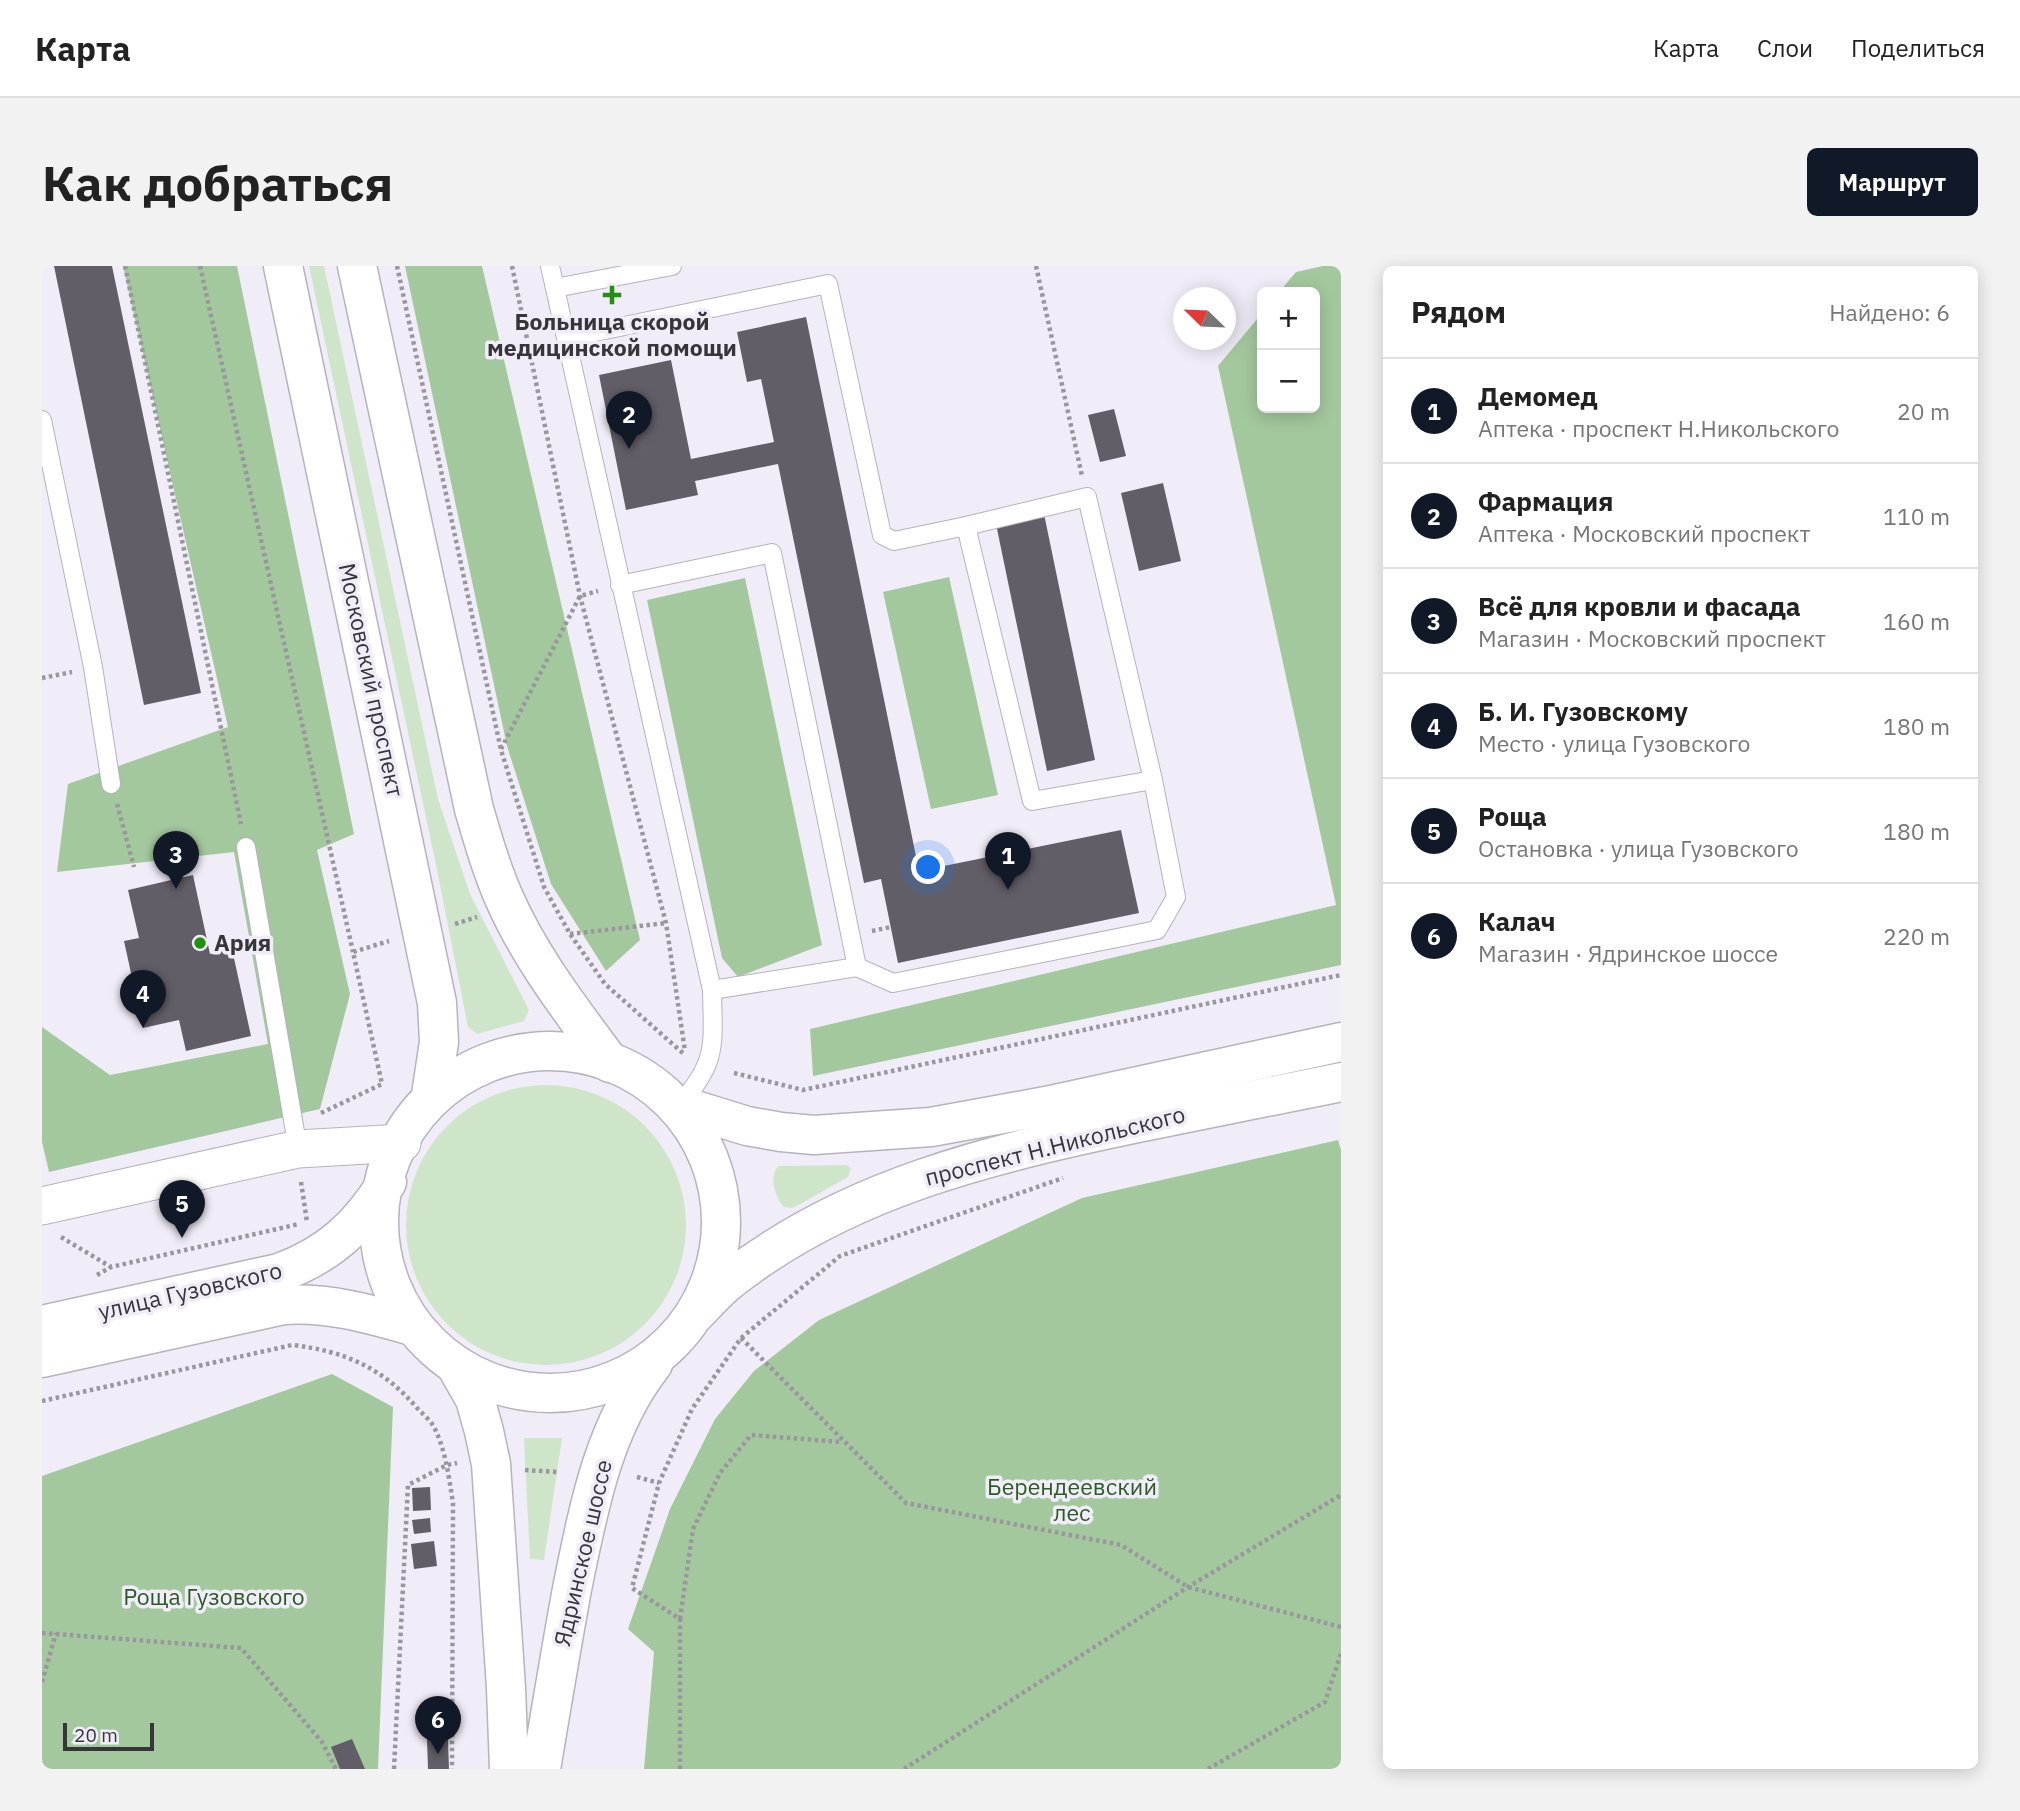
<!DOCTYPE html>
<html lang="ru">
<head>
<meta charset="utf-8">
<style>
	body { margin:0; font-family:"IBM Plex Sans",sans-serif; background:#f2f2f2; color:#222 }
	.controls { position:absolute; right:21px; top:21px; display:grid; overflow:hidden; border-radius:10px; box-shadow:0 4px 18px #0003 }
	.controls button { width:63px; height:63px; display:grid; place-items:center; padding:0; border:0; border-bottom:2px solid #e0e0e0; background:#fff; color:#222; font:35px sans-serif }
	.compass { position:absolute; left:1131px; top:21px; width:63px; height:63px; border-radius:50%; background:#fff; box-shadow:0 4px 18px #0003; rotate:293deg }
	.scale { position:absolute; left:21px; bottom:18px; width:91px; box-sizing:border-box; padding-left:7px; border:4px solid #37353a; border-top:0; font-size:19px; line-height:24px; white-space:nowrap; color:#37353a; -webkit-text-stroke:5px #f1edf8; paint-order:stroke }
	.you { position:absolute; left:887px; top:602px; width:24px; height:24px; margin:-18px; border:5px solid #fff; border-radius:50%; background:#1a73e8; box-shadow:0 0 0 10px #1a73e833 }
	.badge { display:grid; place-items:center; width:46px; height:46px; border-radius:50%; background:#111827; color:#fff; font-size:23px; font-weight:700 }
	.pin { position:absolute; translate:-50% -58px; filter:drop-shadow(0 2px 4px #0008) }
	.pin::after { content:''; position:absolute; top:37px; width:24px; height:21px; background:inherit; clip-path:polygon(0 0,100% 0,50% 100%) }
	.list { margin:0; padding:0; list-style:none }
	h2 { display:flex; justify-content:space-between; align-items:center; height:91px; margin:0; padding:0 28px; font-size:30px }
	h2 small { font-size:23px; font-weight:400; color:#767676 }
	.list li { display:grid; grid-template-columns:46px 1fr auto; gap:21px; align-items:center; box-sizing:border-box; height:105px; padding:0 28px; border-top:2px solid #e0e0e0 }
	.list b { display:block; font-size:26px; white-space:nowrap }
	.list p { margin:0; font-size:23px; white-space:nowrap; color:#767676 }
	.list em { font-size:23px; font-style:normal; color:#767676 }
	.map { position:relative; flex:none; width:1299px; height:1503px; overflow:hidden; border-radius:10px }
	header { display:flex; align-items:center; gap:42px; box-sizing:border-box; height:98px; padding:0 35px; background:#fff; border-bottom:2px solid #e0e0e0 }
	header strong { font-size:33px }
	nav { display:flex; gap:38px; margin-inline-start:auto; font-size:24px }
	.intro { display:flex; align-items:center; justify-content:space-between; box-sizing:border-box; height:168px; padding:0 42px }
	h1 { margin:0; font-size:49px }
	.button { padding:18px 32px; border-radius:10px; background:#111827; color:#fff; font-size:24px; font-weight:700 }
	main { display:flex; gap:42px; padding:0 42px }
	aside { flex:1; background:#fff; border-radius:10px; box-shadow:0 4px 18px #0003 }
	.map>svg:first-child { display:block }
</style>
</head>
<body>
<header>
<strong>Карта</strong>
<nav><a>Карта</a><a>Слои</a><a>Поделиться</a></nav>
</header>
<div class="intro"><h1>Как добраться</h1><a class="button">Маршрут</a></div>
<main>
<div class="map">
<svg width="1299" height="1503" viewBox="0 0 1299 1503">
	<rect width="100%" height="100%" fill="#f1edf8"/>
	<g fill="#cee5ca">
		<polygon points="267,0 282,0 396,533 428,628 487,744 482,755 435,768 426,761 393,594"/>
		<circle cx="504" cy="959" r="140"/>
		<path d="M804,899l5,3 -3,9 -55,31 -9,-1c-9,-9 -16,-32 -5,-41z"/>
		<polygon points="482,1172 520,1172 502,1294 488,1293"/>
	</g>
	<g fill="#a4c89e">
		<polygon points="81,0 195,0 312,568 275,584 308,728 278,843 7,906 0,876 0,761 68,809 226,778 192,586 15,606 26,518 186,461"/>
		<polygon points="363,0 440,0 598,674 564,705 509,618 465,480"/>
		<polygon points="1281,0 1299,0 1299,699 771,810 768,763 1294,639 1176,100 1220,47 1220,142 1273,142 1273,26 1237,26 1254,6"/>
		<polygon points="907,311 956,529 889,543 841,326"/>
		<polygon points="703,312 780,679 696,711 680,692 605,334"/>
		<polygon points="1296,874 1299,884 1299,1503 602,1503 612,1386 586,1363 628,1243 673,1153 712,1105 777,1054 1040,932"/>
		<polygon points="290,1108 351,1141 336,1503 0,1503 0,1210"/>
	</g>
	<g fill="#625e67">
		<polygon points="12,0 70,0 159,427 102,439"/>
		<polygon points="764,51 877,605 1079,564 1097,647 856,697 839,613 822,617 736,198 653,215 656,229 584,244 557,109 629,94 649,193 732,176 719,113 705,116 695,66"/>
		<polygon points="1072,143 1084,190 1058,196 1046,149"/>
		<polygon points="1121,217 1139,295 1097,305 1079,227"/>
		<polygon points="1002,248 1053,494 1005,505 954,258"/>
		<polygon points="151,609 168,688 190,683 209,770 144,785 137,754 101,762 82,675 97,672 86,624"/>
		<polygon points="388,1221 389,1244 371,1245 370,1222"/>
		<polygon points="388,1252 389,1266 372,1268 370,1254"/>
		<polygon points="392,1275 395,1300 372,1303 369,1278"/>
		<polygon points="310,1473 323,1503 298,1503 289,1481"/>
		<polygon points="385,1473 406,1473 407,1503 386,1503"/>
	</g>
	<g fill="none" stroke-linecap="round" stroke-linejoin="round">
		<defs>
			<g id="service">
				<path d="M508,0l162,724c1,55 6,72 -33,115"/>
				<polyline points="513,22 630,0"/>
				<polyline points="524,72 786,18 840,269 852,275 924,260 990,535 1111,514 1134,631 1115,664 851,717 815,701 730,287 578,319"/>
				<polyline points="0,154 51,401 69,518"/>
				<polyline points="924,260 1045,231 1111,514"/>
				<polyline points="204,581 256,883"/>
				<polyline points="670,724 815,701"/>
			</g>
			<polyline id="minor" points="0,940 256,883 360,877"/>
			<g id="secondary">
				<path d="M0,1059l237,-52c50,-18 80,-46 108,-91"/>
				<path d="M0,1092l242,-53c45,-3 86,9 128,21"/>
			</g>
			<g id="primary">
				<polyline points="241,0 395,737 397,776 389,829"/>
				<path d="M315,0l117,543c9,31 18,62 31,91 26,59 67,111 105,163"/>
				<circle cx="508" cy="956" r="171"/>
				<polyline points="637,839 705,860 739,866 772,869 889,861 1004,840 1299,776"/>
				<path d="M654,1047c11,-11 22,-24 34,-33 117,-92 261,-126 403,-156 69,-14 139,-28 208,-42"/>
				<polyline points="414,1100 433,1133 442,1165 449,1198 464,1422 467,1503"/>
				<path d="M499,1503c10,-60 20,-120 31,-180 16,-78 31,-162 81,-225"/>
			</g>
		</defs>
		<use href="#service" stroke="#b6b3bd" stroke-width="20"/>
		<use href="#minor" stroke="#b6b3bd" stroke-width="39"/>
		<use href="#secondary" stroke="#b6b3bd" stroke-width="41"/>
		<use href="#primary" stroke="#b6b3bd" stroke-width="41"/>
		<g stroke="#99969e" stroke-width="4.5" stroke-dasharray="3.5 3.5" stroke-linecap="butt">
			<polyline points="83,0 199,558"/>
			<polyline points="158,0 311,686"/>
			<polyline points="355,0 459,484 502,621 528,668 563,718 643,789"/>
			<polyline points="470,0 538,330 624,657 643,785"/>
			<polyline points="994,0 1040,210"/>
			<polyline points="0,412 30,406"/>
			<polyline points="459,483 538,330 556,325"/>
			<polyline points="75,538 92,601"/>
			<polyline points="413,658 435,651"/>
			<polyline points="830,665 849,661"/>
			<polyline points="528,668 624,657"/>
			<polyline points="692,807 761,824 1299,709"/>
			<polyline points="279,847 340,818 311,686 347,675"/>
			<polyline points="259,916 265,956"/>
			<polyline points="19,971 69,1001"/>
			<polyline points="55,1009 69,1001 257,958"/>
			<polyline points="699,1072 864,1237 1079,1279 1146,1321 1299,1361"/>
			<path d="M0,1135l250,-56c53,6 91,23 126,64 6,6 14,13 17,20 11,23 14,49 18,74l-1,266"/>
			<polyline points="483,1204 515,1206"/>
			<polyline points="595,1211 617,1217"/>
			<polyline points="638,1353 651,1263 678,1207 709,1169 800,1176"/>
			<polyline points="0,1367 199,1382 280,1476 294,1503"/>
			<polyline points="0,1416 14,1367"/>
			<polyline points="352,1503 366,1219 405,1199 415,1197"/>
			<polyline points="638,1503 638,1353 590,1322 617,1217 650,1143 699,1072 798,990 1021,912"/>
			<polyline points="862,1503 1146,1321 1299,1229"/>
			<polyline points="1166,1503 1283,1436 1299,1387"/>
			<polyline points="1296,1503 1299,1502"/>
		</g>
		<use href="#service" stroke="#fff" stroke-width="18"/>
		<use href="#minor" stroke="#fff" stroke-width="37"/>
		<use href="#secondary" stroke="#fff" stroke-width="38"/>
		<use href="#primary" stroke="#fff" stroke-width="38"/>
	</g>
	<g fill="#268f11" stroke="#f1edf8" stroke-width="2.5">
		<path d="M566.5 18.5h7v7h7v7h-7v7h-7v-7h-7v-7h7z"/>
		<circle cx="158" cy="677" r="7"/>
	</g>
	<g text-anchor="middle" stroke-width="7" stroke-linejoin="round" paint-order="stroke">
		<g font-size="23" font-weight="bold" fill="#37353a" stroke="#f1edf8">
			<text x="570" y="64">Больница скорой<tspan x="570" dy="26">медицинской помощи</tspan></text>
			<text x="172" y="685" text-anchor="start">Ария</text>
		</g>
		<g font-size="23" fill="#37353a" stroke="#f1edf8">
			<text transform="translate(329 414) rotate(78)" y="8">Московский проспект</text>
			<text transform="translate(1013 880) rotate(-14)" y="8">проспект Н.Никольского</text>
			<text transform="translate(148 1025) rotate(-13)" y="8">улица Гузовского</text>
			<text transform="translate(541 1287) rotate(-77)" y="8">Ядринское шоссе</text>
		</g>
		<g font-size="23" fill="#2b5a24" stroke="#f1edf8">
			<text x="1030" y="1229">Берендеевский<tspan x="1030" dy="26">лес</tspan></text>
			<text x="172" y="1339">Роща Гузовского</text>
		</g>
	</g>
</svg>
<div class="controls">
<button>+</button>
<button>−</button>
</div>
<svg class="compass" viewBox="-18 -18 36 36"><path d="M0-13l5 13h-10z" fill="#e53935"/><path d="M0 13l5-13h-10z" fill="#767676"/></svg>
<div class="scale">20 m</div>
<div class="you"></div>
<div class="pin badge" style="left:966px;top:624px">1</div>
<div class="pin badge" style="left:587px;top:183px">2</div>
<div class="pin badge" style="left:134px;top:623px">3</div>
<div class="pin badge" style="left:101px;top:762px">4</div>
<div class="pin badge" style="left:140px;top:972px">5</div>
<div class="pin badge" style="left:396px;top:1488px">6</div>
</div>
<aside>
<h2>Рядом<small>Найдено: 6</small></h2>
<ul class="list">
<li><span class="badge">1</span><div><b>Демомед</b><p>Аптека · проспект Н.Никольского</p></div><em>20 m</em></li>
<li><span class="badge">2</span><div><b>Фармация</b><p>Аптека · Московский проспект</p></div><em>110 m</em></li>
<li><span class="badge">3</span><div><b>Всё для кровли и фасада</b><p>Магазин · Московский проспект</p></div><em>160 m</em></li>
<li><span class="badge">4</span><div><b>Б. И. Гузовскому</b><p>Место · улица Гузовского</p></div><em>180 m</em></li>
<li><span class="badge">5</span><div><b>Роща</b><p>Остановка · улица Гузовского</p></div><em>180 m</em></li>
<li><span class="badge">6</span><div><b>Калач</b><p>Магазин · Ядринское шоссе</p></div><em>220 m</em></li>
</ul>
</aside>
</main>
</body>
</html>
